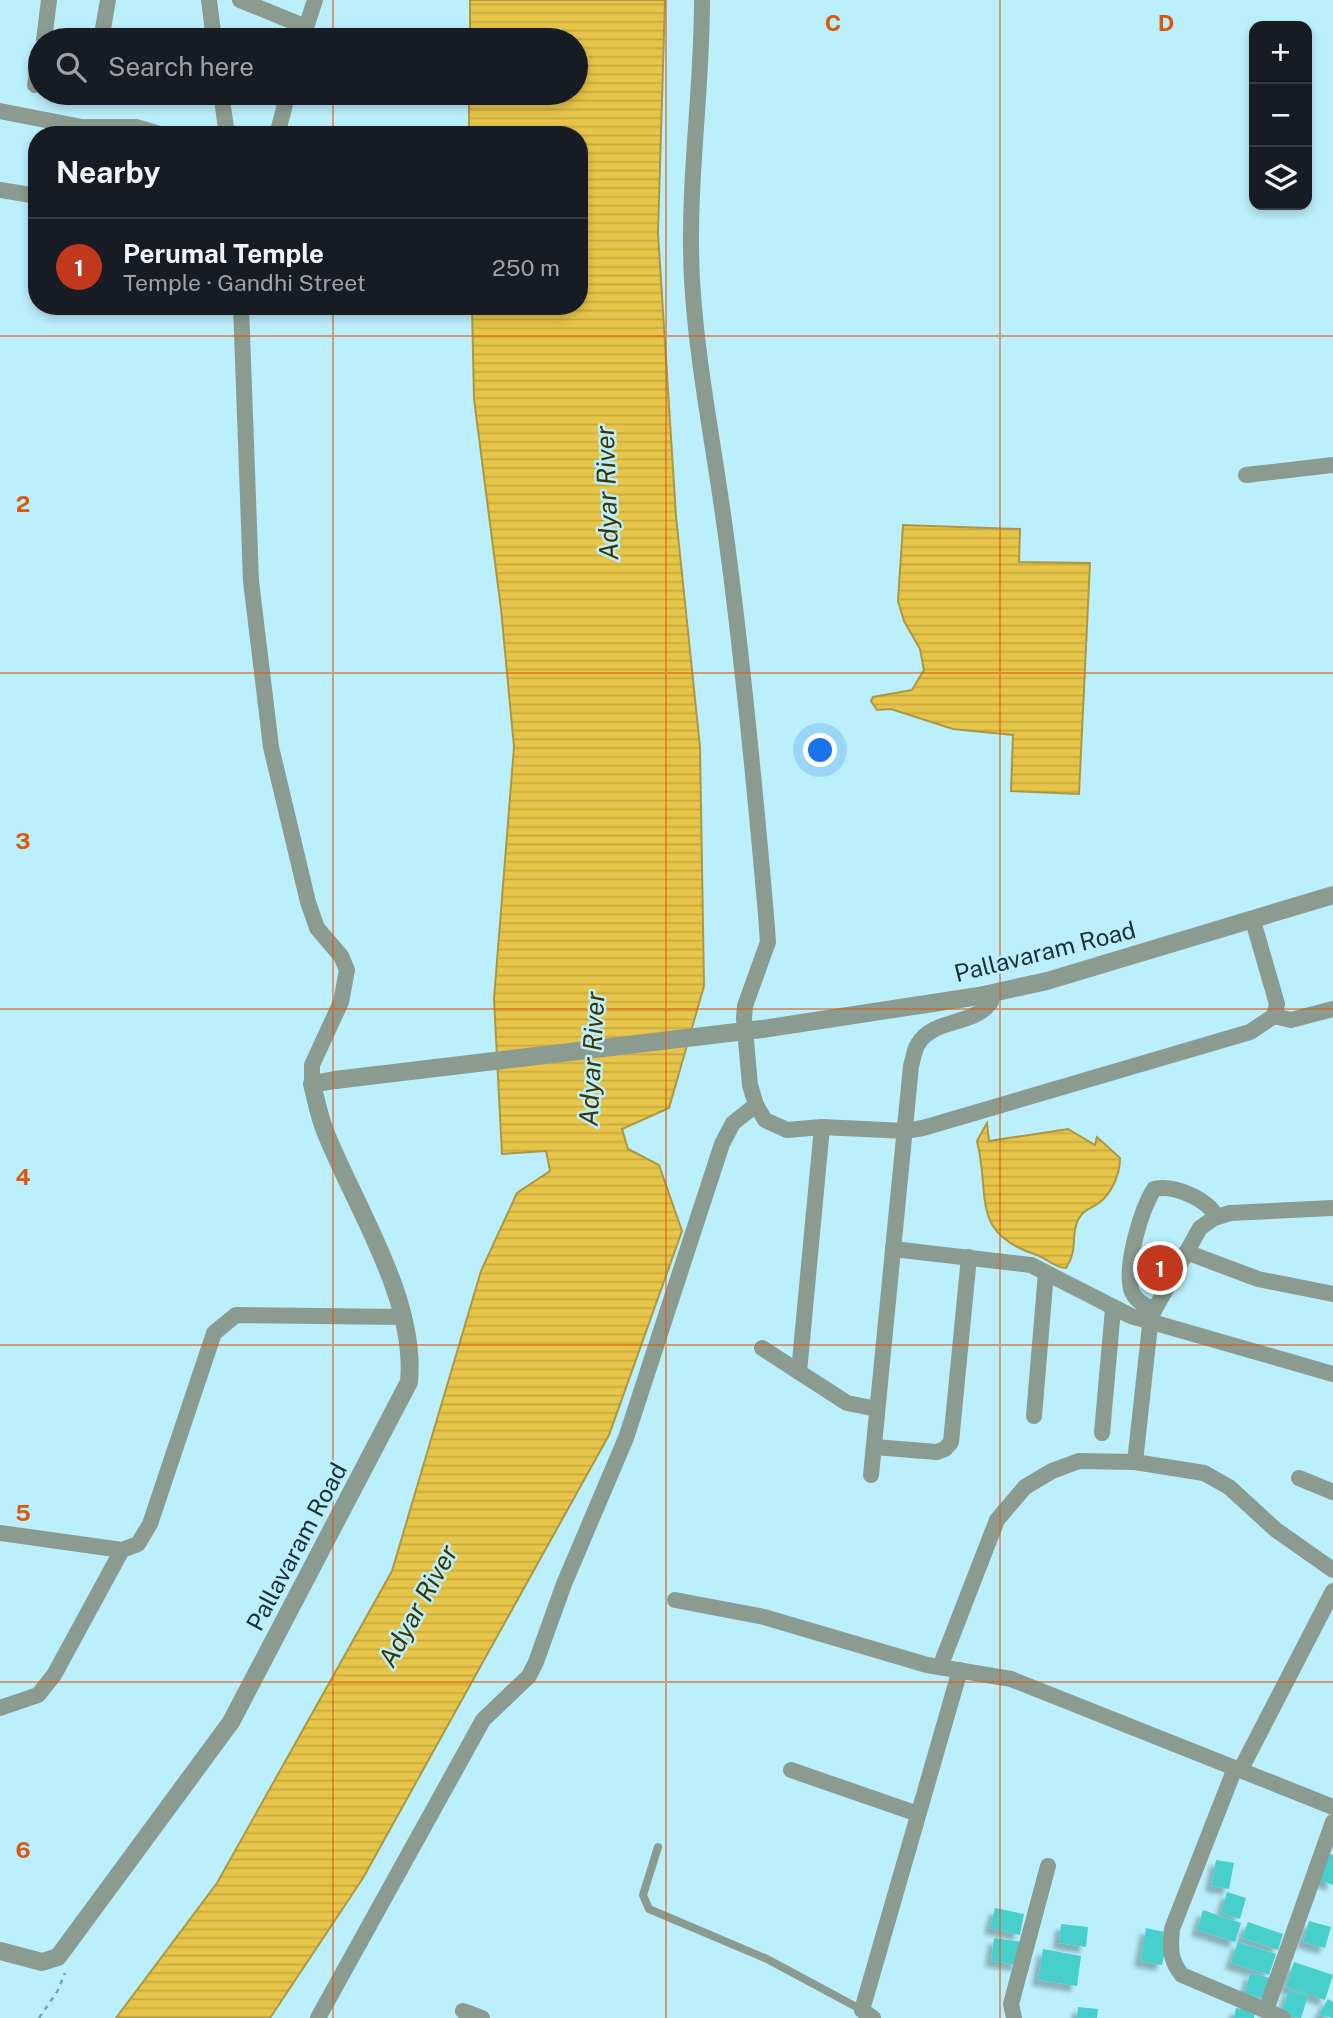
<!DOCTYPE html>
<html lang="en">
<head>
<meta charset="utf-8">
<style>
	body { margin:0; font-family:"Public Sans",sans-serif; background:#20242c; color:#f1f3f6 }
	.controls { position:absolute; right:21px; top:21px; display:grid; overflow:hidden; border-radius:14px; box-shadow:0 4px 10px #0003 }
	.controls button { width:63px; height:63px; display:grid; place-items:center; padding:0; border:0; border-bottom:2px solid #363941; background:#171b24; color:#f1f3f6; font:35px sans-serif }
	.you { position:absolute; left:821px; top:751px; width:24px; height:24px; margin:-18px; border:5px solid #fff; border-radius:50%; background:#1a73e8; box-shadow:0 0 0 10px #1a73e833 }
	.badge { display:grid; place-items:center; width:46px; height:46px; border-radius:50%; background:#c2381c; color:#fff; font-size:23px; font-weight:700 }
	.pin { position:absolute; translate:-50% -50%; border:4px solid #fff; box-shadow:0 2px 7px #0006 }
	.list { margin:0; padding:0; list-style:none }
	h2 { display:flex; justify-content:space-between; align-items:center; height:91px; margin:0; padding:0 28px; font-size:30px }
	h2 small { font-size:23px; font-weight:400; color:#9ea1a6 }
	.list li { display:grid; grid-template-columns:46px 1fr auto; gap:21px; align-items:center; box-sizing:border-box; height:98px; padding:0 28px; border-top:2px solid #363941 }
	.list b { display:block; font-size:26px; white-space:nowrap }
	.list p { margin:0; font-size:23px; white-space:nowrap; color:#9ea1a6 }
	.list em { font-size:23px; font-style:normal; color:#9ea1a6 }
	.icon { flex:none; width:38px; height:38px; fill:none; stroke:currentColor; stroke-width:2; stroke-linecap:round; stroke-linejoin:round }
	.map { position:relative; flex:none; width:1333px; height:2018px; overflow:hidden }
	.search { position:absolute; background:#171b24; box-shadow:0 4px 10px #0003; left:28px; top:28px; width:560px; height:77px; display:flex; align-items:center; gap:18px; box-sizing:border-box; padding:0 24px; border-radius:38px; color:#9ea1a6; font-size:26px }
	.panel { position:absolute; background:#171b24; box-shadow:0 4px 10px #0003; left:28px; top:126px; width:560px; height:189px; border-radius:28px }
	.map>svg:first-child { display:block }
</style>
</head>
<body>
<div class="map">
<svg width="1333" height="2018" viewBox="0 0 1333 2018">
	<defs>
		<pattern id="water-rules" width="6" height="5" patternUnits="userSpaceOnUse" patternTransform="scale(1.75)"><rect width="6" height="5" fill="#e7c549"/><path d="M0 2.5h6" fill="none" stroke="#c6aa40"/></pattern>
		<filter id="shadow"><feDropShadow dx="-6" dy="6" stdDeviation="2" flood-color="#0004"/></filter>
	</defs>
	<rect width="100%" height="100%" fill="#bbeffb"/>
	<g fill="url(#water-rules)" stroke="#aa9843" stroke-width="2">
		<polygon points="470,0 665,0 658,233 676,516 700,747 704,986 669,1108 622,1129 628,1149 659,1165 682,1231 609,1435 363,1878 270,2018 116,2018 217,1883 392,1571 481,1271 517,1193 550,1171 546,1151 502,1154 494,999 514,747 501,609 474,399 472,306 579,306 579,135 469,135 469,93 576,93 576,40 470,40"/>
		<polygon points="903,525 1020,529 1019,562 1090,563 1079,794 1011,791 1013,735 953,729 891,709 877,710 871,701 873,697 912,690 924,670 920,649 904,621 898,601"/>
		<path d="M987,1123l2,18 79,-12 27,16 2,-8 23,21c0,16 -8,35 -21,45 -9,6 -16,7 -21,17 -8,16 1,28 -12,48 -11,0 -18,-9 -29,-13 -68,-22 -46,-58 -60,-114z"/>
	</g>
	<g fill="#47cfcc" filter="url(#shadow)">
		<polygon points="1328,1853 1333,1855 1333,1885 1320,1880"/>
		<polygon points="1216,1860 1234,1863 1229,1889 1211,1886"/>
		<polygon points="1227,1892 1246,1898 1240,1919 1221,1913"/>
		<polygon points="995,1908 1024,1914 1020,1935 990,1928"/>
		<polygon points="1203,1910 1241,1923 1235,1942 1197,1930"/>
		<polygon points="1309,1921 1331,1927 1325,1948 1303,1942"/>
		<polygon points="1248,1922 1283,1934 1278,1950 1242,1938"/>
		<polygon points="1061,1924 1088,1927 1086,1947 1059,1943"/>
		<polygon points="1146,1928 1169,1933 1162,1965 1140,1961"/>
		<polygon points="994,1938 1022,1942 1018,1965 991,1961"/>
		<polygon points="1238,1942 1276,1954 1269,1975 1231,1963"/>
		<polygon points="1043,1949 1081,1956 1077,1986 1038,1980"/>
		<polygon points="1294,1962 1333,1975 1325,2000 1286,1987"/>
		<polygon points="1250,1973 1270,1978 1265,1999 1245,1994"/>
		<polygon points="1289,1990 1308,1996 1301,2018 1280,2015"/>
		<polygon points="1328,1999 1333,2002 1333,2018 1319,2015"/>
		<polygon points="1078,2007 1098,2009 1097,2018 1077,2018"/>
		<polygon points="1236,2008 1255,2011 1254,2018 1234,2018"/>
	</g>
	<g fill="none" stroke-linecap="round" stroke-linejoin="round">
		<polyline stroke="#7da5ad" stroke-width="2.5" stroke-dasharray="5 5" stroke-linecap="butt" points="39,2018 57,1992 65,1973"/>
		<polyline stroke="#8b9b8f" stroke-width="8" points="658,1847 643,1895 649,1909 767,1959 862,2010"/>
		<g stroke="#8b9b8f" stroke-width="16">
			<polyline points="209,0 214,40"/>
			<polyline points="240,0 306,27"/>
			<path d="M702,0c0,95 -15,184 -10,280 5,86 23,171 34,256 17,126 29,253 40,379l2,27 -23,64 -1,12 6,67 6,20 9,15 22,10 35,-3 83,4 18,-3 327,-96 24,-16 3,-12 -24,-83"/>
			<polyline points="44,40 49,0"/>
			<polyline points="101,40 108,0"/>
			<polyline points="302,40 315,0"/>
			<polyline points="35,85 40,57"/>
			<polyline points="221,93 227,135"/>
			<polyline points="0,111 82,127 136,127 163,135"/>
			<polyline points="277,135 288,93"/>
			<polyline points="0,190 37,196"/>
			<polyline points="241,306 251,581 271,747 308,902 317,928 341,956 347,970 341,1002 312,1065 312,1084"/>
			<polyline points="1246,475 1333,465"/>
			<polyline points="1274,1016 1291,1020 1333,1009"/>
			<polyline points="893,1249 1031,1265 1131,1316 1333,1374"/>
			<polyline points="1186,1252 1258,1279 1333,1294"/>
			<path d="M1154,1310c-10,-5 -20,-10 -23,-21 -6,-25 10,-79 23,-100 20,-5 53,10 63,28"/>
			<polyline points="762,1348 799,1372 822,1127"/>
			<polyline points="799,1372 847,1403 877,1409"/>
			<polyline points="1034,1416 1046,1273"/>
			<polyline points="1102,1433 1113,1309"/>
			<polyline points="874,1447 937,1452 945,1449 951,1442 969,1257"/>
			<polyline points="1135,1462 1151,1316 1200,1228 1214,1218 1230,1213 1333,1208"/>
			<path d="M871,1475l40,-409c2,-6 3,-16 7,-22 15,-26 56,-18 73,-42l-1,-9"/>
			<polyline points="1299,1478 1333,1492"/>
			<polyline points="0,1533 122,1550 138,1544 150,1524 214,1333 236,1315 404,1317"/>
			<polyline points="675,1600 764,1617 927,1665 1011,1679 1333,1807"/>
			<polyline points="940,1667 997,1520 1025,1487 1052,1471 1079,1461 1135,1462 1204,1473 1229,1487 1276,1530 1333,1570"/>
			<polyline points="0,1708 38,1695 54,1675 122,1550"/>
			<path d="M1235,1768l-63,161c-2,19 -2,32 10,46l101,43"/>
			<polyline points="1241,1769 1333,1591"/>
			<polyline points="791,1770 918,1814"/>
			<polyline points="1266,2010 1333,1822"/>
			<polyline points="463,2011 482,2018"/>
			<polyline points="318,2018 483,1720 529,1676 536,1662 564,1584 626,1438 722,1144 733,1123 756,1105"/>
			<polyline points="873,2018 862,2010 960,1670"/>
			<polyline points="1014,2018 1011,2004 1048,1866"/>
		</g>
		<g stroke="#8b9b8f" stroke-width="18">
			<polyline points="762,1029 979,996 1047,981 1333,895"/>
			<path d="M0,1951l42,11 16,-5 173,-235 178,-340c8,-83 -54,-175 -84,-251 -6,-15 -9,-32 -13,-47l23,-4"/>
		</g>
		<polyline stroke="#8b9b8f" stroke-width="18" points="335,1080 762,1029"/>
	</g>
	<path fill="none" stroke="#de570e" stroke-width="2" stroke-opacity="0.55" d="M333,0v40M666,0v2018M1000,0v2018M333,93v42M333,306v1712M0,336h1333M0,673h1333M0,1009h1333M0,1345h1333M0,1682h1333"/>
	<g text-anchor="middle" stroke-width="5" stroke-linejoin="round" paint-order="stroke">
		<g font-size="24" fill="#1b3034" stroke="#bbeffb">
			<text transform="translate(1045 952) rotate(-14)" y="8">Pallavaram Road</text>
			<text transform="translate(297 1547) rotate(-62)" y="8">Pallavaram Road</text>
		</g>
		<g font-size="26" font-style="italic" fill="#423400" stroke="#bbeffb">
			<text transform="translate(607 493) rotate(-92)" y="9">Adyar River</text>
			<text transform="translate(592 1059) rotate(-87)" y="9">Adyar River</text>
			<text transform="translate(418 1606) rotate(-61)" y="9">Adyar River</text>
		</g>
	</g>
	<g font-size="23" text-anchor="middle" font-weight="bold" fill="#de570e" stroke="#bbeffb" stroke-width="5" stroke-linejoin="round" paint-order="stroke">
		<text x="833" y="31">C</text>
		<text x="1166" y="31">D</text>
		<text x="23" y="512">2</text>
		<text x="23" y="849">3</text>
		<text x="23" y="1185">4</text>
		<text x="23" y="1521">5</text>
		<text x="23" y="1858">6</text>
	</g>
</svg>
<div class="controls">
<button>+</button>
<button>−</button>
<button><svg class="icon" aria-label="layers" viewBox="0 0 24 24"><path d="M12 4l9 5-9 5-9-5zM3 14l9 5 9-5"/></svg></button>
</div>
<div class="you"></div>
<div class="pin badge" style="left:1160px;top:1268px">1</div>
<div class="search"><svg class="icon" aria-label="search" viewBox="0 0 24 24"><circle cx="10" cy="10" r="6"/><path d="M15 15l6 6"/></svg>Search here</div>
<section class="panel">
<h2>Nearby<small></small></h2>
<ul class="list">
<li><span class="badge">1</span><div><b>Perumal Temple</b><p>Temple · Gandhi Street</p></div><em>250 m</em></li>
</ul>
</section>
</div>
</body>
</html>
